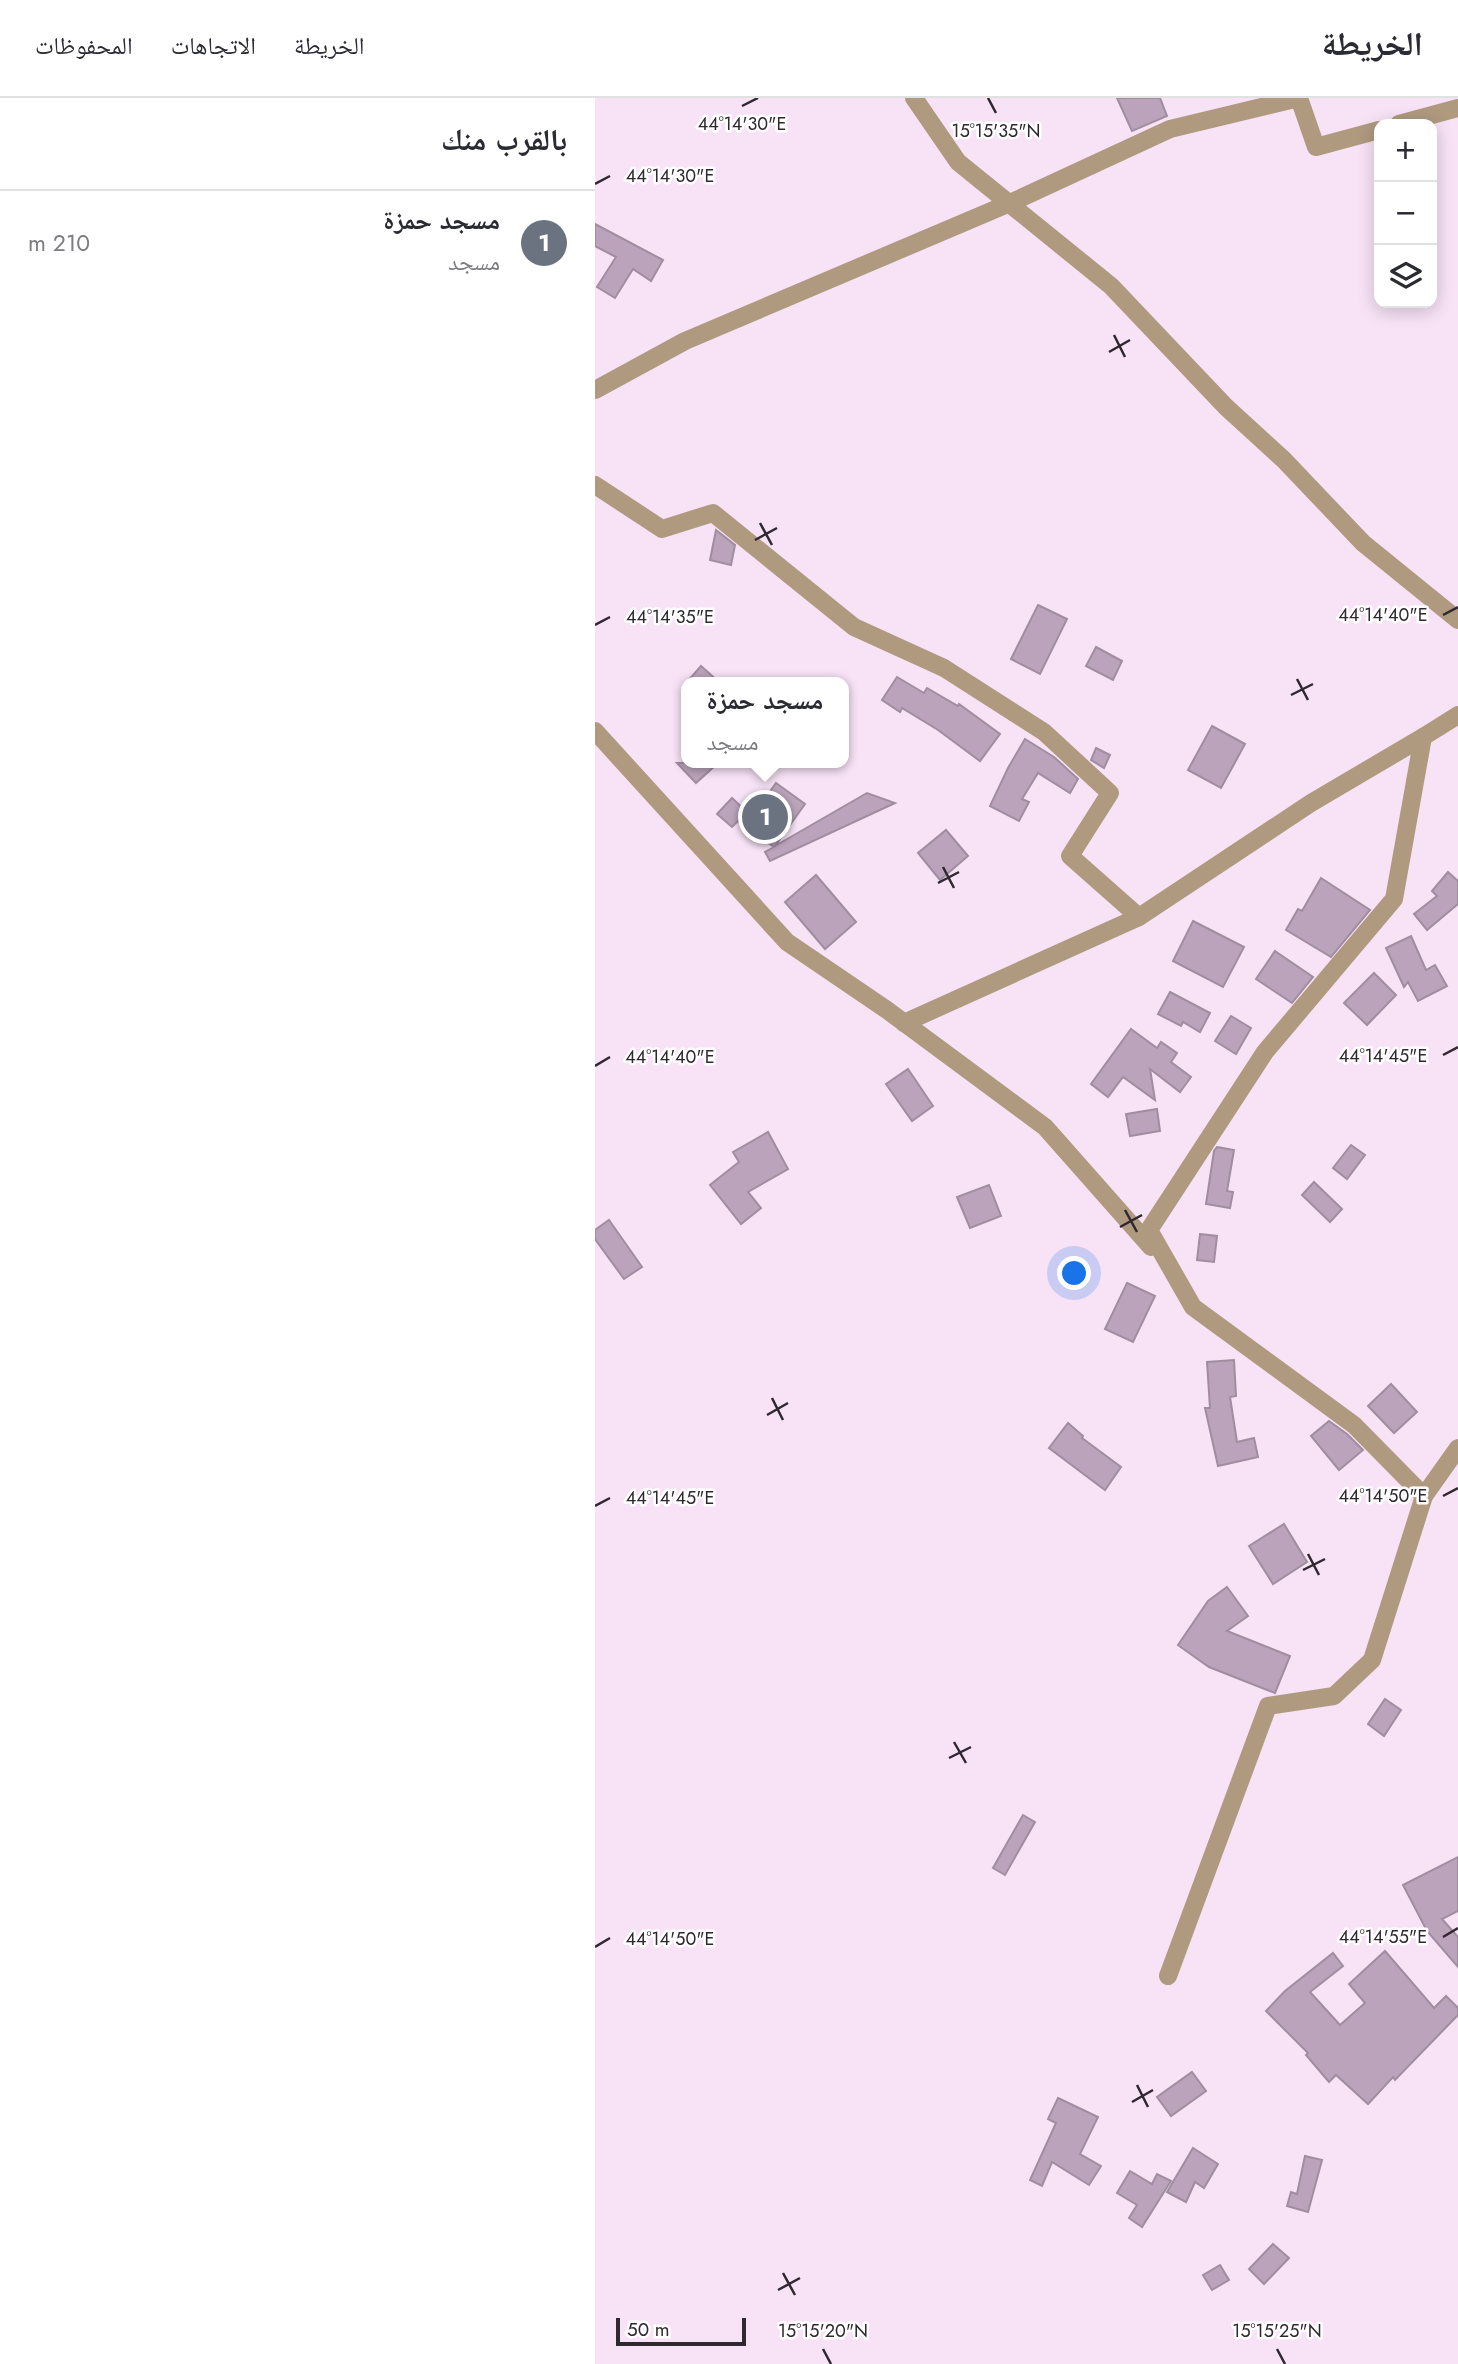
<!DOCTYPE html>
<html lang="ar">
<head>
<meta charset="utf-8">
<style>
	body { margin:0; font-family:Jost,"Noto Naskh Arabic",sans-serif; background:#f2f2f3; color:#2b2b33; direction:rtl }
	.controls { position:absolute; right:21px; top:21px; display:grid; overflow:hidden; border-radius:14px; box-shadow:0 4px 18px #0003 }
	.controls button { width:63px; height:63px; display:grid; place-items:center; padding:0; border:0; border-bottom:2px solid #e1e1e2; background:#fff; color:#2b2b33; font:35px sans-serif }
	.scale { position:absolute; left:21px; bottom:18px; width:130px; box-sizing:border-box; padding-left:7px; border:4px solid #302830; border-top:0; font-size:19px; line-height:24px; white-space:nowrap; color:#302830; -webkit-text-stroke:5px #fff; paint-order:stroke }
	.you { position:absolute; left:480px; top:1176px; width:24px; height:24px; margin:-18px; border:5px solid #fff; border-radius:50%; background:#1a73e8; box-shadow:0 0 0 10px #1a73e833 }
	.badge { display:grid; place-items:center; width:46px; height:46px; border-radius:50%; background:#0b8043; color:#fff; font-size:23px; font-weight:700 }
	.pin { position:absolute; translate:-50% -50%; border:4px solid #fff; box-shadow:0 2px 7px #0006 }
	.popup { position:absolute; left:86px; top:579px; width:168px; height:91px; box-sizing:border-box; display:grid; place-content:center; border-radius:14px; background:#fff; filter:drop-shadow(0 2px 5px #0005); font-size:23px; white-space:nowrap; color:#7c7c81 }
	.popup b { font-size:26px; color:#2b2b33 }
	.popup::after { content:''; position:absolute; left:50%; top:100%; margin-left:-14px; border:14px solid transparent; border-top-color:#fff }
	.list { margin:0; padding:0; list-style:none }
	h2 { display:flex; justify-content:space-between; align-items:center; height:91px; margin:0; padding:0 28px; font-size:30px }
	h2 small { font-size:23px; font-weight:400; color:#7c7c81 }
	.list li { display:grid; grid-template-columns:46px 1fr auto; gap:21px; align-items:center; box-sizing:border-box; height:105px; padding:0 28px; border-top:2px solid #e1e1e2 }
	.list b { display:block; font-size:26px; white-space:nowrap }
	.list p { margin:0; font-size:23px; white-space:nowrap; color:#7c7c81 }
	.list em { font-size:23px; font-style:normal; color:#7c7c81 }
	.icon { flex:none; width:38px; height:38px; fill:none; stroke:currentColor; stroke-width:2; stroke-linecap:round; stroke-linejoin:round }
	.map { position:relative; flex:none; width:863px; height:2266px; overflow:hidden; direction:ltr }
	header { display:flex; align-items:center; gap:42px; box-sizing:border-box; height:98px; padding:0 35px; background:#fff; border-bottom:2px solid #e1e1e2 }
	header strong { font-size:33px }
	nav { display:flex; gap:38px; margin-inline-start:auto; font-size:24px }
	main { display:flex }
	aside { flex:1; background:#fff }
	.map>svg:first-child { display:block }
</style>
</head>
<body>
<header>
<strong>الخريطة</strong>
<nav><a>الخريطة</a><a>الاتجاهات</a><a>المحفوظات</a></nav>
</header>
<main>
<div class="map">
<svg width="863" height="2266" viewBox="0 0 863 2266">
	<rect width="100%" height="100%" fill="#f7e2f6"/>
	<g fill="#bba4bb" stroke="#a08da0" stroke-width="2">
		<polygon points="522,0 565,0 572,18 537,33"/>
		<polygon points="0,126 68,162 56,183 38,171 20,200 2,189 21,159 0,148"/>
		<polygon points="121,432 140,447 136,467 115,462"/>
		<polygon points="443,507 472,521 445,576 416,561"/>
		<polygon points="501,549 527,563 518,582 491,568"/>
		<polygon points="106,568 124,584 92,584"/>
		<polygon points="302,579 329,595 332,590 363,608 364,606 405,636 385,663 343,632 307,610 305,614 287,602"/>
		<polygon points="617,628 650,646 626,690 593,672"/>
		<polygon points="430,641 459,659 483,681 475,695 443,675 427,701 434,704 424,723 395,708 413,670"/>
		<polygon points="501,650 515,657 509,670 496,662"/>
		<polygon points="82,665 123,665 101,685"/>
		<polygon points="181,685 210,706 180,748 272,695 300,705 175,763 170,754 179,749 143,723 137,729 122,716 137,700 157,719"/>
		<polygon points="351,732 373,758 345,782 323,755"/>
		<polygon points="853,774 863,783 863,806 832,832 819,816 842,798 837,793"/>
		<polygon points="221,777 261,824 230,851 190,804"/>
		<polygon points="726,780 775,812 736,859 691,832 703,811 707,813"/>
		<polygon points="598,823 649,849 628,889 578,863"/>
		<polygon points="816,838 831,872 840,867 852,888 823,903 813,884 809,889 791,850"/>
		<polygon points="680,853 718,879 697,905 661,881"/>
		<polygon points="779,875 801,897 772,927 749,905"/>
		<polygon points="575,894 615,915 605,934 588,924 586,928 563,916"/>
		<polygon points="636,918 656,930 641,956 620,943"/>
		<polygon points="536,931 562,950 566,944 582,955 576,964 596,979 585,994 555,971 560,1002 528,979 513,999 496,986"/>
		<polygon points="313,971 338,1008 317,1023 291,986"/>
		<polygon points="562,1011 565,1033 535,1038 531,1016"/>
		<polygon points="173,1034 193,1071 153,1094 166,1110 146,1126 115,1087 144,1064 138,1054"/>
		<polygon points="756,1047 770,1057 752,1081 738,1070"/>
		<polygon points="622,1049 639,1052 632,1093 638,1094 635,1110 611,1106 619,1053"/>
		<polygon points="719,1084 747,1111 735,1124 707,1097"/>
		<polygon points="394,1087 406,1118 375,1130 362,1099"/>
		<polygon points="14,1122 47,1169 29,1181 0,1141 0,1132"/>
		<polygon points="605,1136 622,1138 619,1164 602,1162"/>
		<polygon points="532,1185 560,1198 538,1244 510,1231"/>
		<polygon points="639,1262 641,1298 635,1299 642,1344 659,1340 663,1359 623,1368 610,1310 615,1310 612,1264"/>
		<polygon points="796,1286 822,1314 799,1335 773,1308"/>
		<polygon points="734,1323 752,1336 768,1352 744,1372 716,1338"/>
		<polygon points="473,1325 488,1338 487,1340 526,1369 510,1392 454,1350"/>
		<polygon points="689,1426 712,1464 678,1486 654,1448"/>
		<polygon points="632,1489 653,1518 632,1533 695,1558 680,1595 614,1569 583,1547 613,1503"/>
		<polygon points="790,1601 806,1612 789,1638 773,1626"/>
		<polygon points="428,1717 440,1724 410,1777 398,1770"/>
		<polygon points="863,1759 863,1813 847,1821 863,1839 863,1869 832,1833 808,1787"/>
		<polygon points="790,1853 839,1910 851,1898 863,1910 863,1917 800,1982 798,1979 773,2006 741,1977 734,1984 711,1957 713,1955 671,1913 690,1893 738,1855 748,1868 715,1894 745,1927 770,1905 754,1886"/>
		<polygon points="597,1974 611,1993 576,2018 562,1999"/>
		<polygon points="463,2000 503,2019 485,2056 506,2068 494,2087 457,2064 447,2088 435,2082 461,2025 453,2021"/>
		<polygon points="598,2050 623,2066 609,2090 600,2084 591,2104 572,2094"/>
		<polygon points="710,2058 727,2062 713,2114 692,2108 696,2094 702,2096"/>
		<polygon points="535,2073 557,2086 562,2076 576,2083 547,2129 534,2120 542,2107 522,2095"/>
		<polygon points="678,2146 694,2160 669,2186 654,2171"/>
		<polygon points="625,2167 634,2182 617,2192 608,2177"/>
	</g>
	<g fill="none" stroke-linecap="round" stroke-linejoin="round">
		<g stroke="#af9a7f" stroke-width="18">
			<polyline points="319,0 363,64 516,188 631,309 689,362 768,445 863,522"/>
			<polyline points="704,0 721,49 784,32"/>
			<polyline points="804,26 863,10"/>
			<polyline points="0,292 90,243 415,105 575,31 704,0"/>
			<polyline points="0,387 67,431 118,415 259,529 349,570 449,634 515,695 475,758 544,819 716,705 828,639"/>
			<polyline points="0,633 192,844 292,912 450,1029 556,1149"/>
			<polyline points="309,925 544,819"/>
			<polyline points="829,1398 759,1327 598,1209 554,1132 670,954 799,801 828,639 863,617"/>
			<polyline points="573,1878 673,1608 739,1598 777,1562 829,1398 863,1350"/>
		</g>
	</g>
	<path fill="none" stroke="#302830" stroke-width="2.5" d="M393,0l8,15M147,8l16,-8M0,86l15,-8M519,237l11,22M514,254l21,-12M165,425l12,22M160,442l22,-12M848,517l15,-8M0,527l15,-8M702,581l11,21M696,597l22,-11M348,769l11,21M343,785l21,-11M848,957l15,-8M0,968l15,-9M530,1112l12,22M525,1129l22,-12M177,1300l11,22M172,1317l21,-12M848,1398l15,-8M0,1408l15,-8M713,1456l11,21M708,1472l22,-11M359,1644l12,21M354,1660l22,-11M848,1839l15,-9M0,1849l15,-9M542,1987l11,22M537,2004l21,-12M188,2175l12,22M183,2192l22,-12M228,2251l8,15M682,2251l8,15"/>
	<g font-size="18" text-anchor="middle" fill="#302830" stroke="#fff" stroke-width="5" stroke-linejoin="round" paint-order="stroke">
		<text x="147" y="32">44°14'30"E</text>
		<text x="401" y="39">15°15'35"N</text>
		<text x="75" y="84">44°14'30"E</text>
		<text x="788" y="523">44°14'40"E</text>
		<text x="75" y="525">44°14'35"E</text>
		<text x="788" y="964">44°14'45"E</text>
		<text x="75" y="965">44°14'40"E</text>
		<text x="788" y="1404">44°14'50"E</text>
		<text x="75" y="1406">44°14'45"E</text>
		<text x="788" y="1845">44°14'55"E</text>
		<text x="75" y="1847">44°14'50"E</text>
		<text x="228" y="2239">15°15'20"N</text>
		<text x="682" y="2239">15°15'25"N</text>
	</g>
</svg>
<div class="controls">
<button>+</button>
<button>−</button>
<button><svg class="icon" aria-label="layers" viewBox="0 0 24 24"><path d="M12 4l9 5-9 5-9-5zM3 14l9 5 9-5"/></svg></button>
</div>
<div class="scale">50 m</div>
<div class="you"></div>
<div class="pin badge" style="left:170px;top:719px;background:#6b7280">1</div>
<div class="popup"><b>مسجد حمزة</b>مسجد</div>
</div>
<aside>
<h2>بالقرب منك<small></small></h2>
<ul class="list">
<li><span class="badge" style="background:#6b7280">1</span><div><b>مسجد حمزة</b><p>مسجد</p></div><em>210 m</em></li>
</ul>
</aside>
</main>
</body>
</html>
